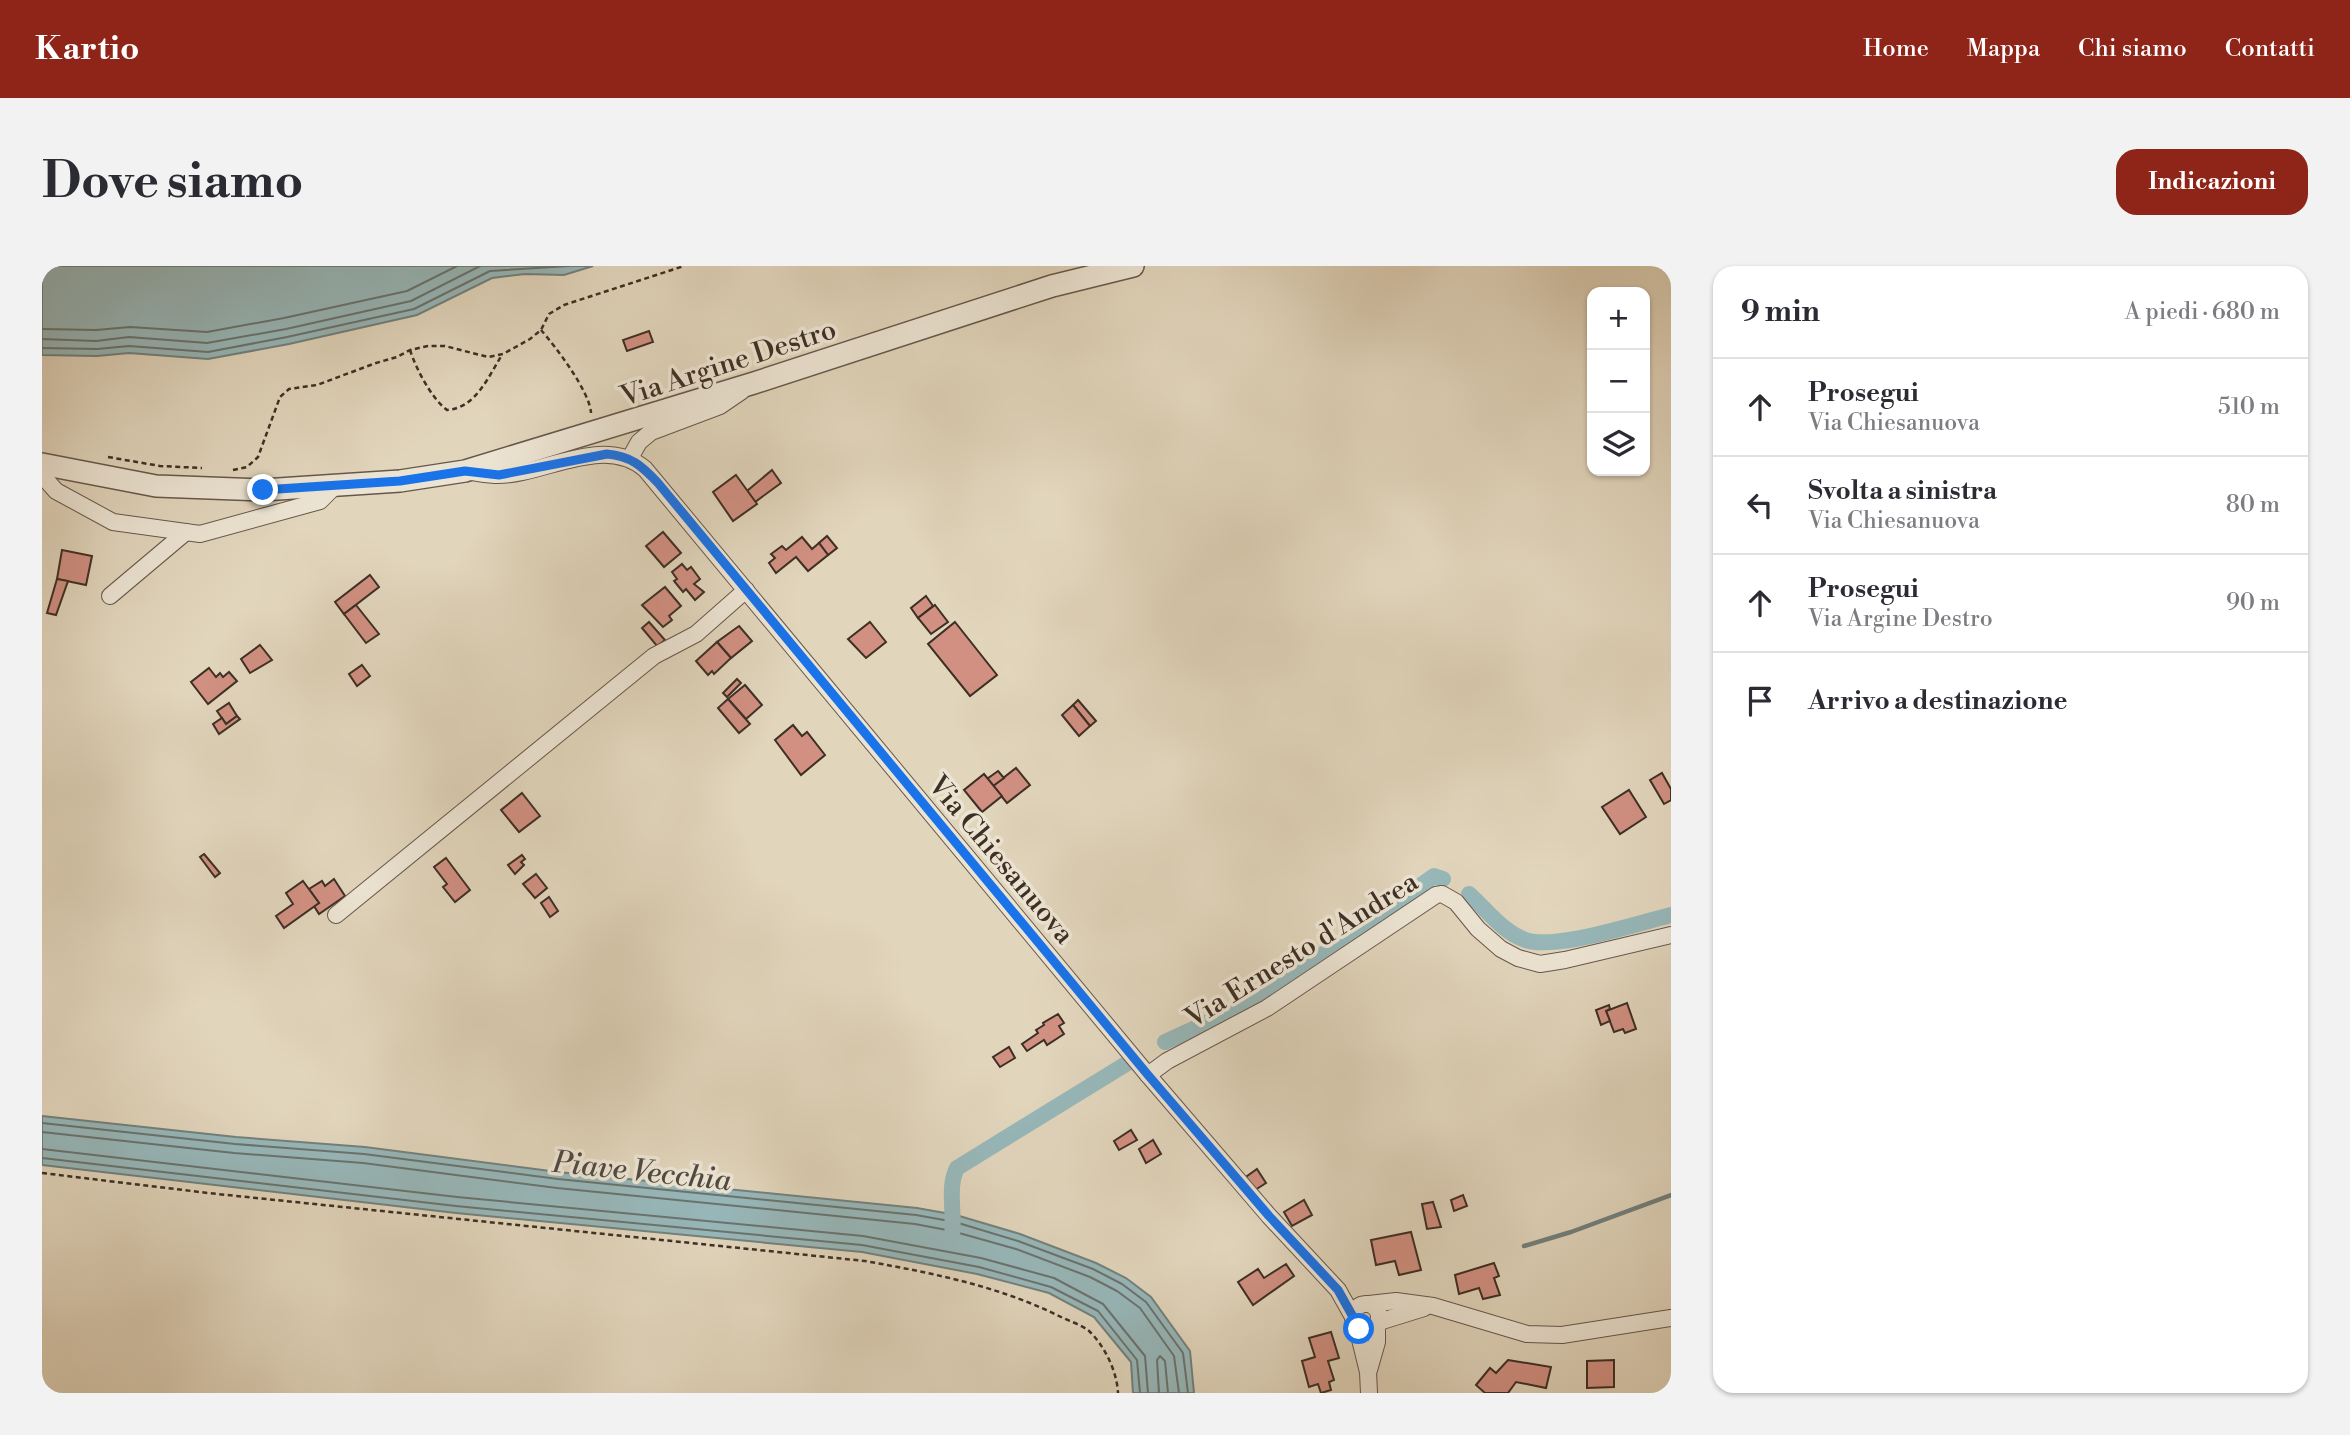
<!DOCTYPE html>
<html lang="it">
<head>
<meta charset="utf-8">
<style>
	body { margin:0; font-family:"Libre Bodoni",serif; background:#f2f2f3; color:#2b2b33 }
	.controls { position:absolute; right:21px; top:21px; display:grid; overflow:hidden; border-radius:14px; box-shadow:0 2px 5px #0004 }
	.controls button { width:63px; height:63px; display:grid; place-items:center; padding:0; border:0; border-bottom:2px solid #e1e1e2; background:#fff; color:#2b2b33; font:35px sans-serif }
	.stop { position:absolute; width:21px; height:21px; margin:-16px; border:5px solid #1a73e8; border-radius:50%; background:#fff }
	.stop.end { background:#1a73e8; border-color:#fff; box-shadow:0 2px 7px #0008 }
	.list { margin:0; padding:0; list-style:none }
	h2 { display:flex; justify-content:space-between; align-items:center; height:91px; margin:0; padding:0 28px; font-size:30px }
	h2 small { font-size:23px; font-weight:400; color:#7c7c81 }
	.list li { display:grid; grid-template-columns:46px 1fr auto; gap:21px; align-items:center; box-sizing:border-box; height:98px; padding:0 28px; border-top:2px solid #e1e1e2 }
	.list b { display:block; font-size:26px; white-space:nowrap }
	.list p { margin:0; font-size:23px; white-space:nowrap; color:#7c7c81 }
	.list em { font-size:23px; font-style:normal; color:#7c7c81 }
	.icon { flex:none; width:38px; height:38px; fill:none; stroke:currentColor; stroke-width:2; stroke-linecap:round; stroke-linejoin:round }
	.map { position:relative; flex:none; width:1629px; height:1127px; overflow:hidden; border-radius:21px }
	header { display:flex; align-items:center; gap:42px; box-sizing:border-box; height:98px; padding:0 35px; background:#8f2418; color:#fff }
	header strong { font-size:33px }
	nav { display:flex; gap:38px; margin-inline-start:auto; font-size:24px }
	.intro { display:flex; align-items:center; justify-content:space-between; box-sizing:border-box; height:168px; padding:0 42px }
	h1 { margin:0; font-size:49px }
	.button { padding:18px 32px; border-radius:21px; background:#8f2418; color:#fff; font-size:24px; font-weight:700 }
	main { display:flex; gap:42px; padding:0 42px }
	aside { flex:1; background:#fff; border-radius:21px; box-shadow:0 2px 5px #0004 }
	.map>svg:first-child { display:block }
</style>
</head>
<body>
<header>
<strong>Kartio</strong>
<nav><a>Home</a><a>Mappa</a><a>Chi siamo</a><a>Contatti</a></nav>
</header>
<div class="intro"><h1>Dove siamo</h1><a class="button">Indicazioni</a></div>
<main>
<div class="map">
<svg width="1629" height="1127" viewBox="0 0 1629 1127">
	<rect width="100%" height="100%" fill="#e1d5bc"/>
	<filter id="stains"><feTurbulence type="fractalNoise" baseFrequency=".00286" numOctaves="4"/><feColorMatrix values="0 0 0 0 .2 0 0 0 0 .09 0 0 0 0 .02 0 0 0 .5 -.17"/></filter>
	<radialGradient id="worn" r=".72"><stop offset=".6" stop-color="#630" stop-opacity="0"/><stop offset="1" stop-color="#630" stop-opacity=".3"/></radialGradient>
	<g fill="#97b7b9" stroke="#73817e" stroke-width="2">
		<polygon points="0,0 551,0 522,9 483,8 450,12 375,49 247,78 166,93 87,87 55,90 0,89"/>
		<polygon points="0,850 194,871 323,881 516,906 875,942 914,949 978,968 1054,997 1084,1012 1109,1031 1148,1085 1152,1127 1091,1127 1089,1096 1052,1051 1007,1027 935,1008 820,986 414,947 0,899"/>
	</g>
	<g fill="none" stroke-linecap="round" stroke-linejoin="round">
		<g stroke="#6a736f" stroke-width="2">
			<polyline points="0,63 54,64 88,61 165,66 242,52 365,25 415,0"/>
			<polyline points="0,73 54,75 87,71 165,77 244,63 369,35 438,0"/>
			<polyline points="0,82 55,83 87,80 166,86 245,71 372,43 448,5 527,0"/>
			<polyline points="0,857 193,878 322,888 516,913 874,949 913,956 976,975 1051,1003 1080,1018 1104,1036 1141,1087 1146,1127"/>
			<polyline points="0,866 192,887 321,897 515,922 873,958 910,965 974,983 1048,1011 1075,1025 1098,1042 1132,1090 1137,1127"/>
			<polyline points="0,883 415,931 821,970 939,992 1012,1012 1061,1038 1103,1090 1106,1127"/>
			<polyline points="0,892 414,940 820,979 937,1001 1009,1021 1056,1045 1095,1094 1098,1127"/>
			<polyline points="1117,1127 1115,1094 1118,1090 1123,1095 1126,1127"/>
		</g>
		<polyline stroke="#73817e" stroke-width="4.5" points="1482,980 1529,966 1629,929"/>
		<g stroke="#97b7b9" stroke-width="16">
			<path d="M1427,628c17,15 33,37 54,45 28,13 116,-16 148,-24"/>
			<polyline points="1123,776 1219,732 1392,610 1401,613"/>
			<path d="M910,970c3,-22 -5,-49 5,-68l169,-104"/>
		</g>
	</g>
	<g fill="#d19082" stroke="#3e2f25" stroke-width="2">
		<polygon points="607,65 611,76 585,85 581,74"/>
		<polygon points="730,204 739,217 713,236 705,225"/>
		<polygon points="694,209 715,238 691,255 671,226"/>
		<polygon points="621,266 639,287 622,301 604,280"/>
		<polygon points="785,270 795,282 786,289 777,277"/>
		<polygon points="760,271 770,283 777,277 786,289 766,305 754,291 734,307 727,297 733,292 729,288 740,280 744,284"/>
		<polygon points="20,284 50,290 44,319 15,313"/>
		<polygon points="640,298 645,304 649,301 658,313 652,318 662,326 653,334 644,323 641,326 632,315 635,313 630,306"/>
		<polygon points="328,309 337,321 302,348 293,336"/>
		<polygon points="15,313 26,315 14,349 5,347"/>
		<polygon points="623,321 639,340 627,350 630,354 621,361 600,339"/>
		<polygon points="884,330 891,340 876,352 869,342"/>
		<polygon points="314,339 337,368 324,377 302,348"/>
		<polygon points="893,339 906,356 889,368 876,352"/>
		<polygon points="607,356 623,374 615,380 600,362"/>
		<polygon points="828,356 844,376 824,392 806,373"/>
		<polygon points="913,356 955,409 928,430 886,378"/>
		<polygon points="697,360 710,375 689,392 675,376"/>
		<polygon points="675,376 689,392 672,408 670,405 666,409 654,395"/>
		<polygon points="218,379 230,394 208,407 199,393"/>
		<polygon points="320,399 328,410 315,420 307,408"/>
		<polygon points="167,402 174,411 178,407 181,411 187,406 195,415 166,438 149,416"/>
		<polygon points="695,413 699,417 685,431 681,427"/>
		<polygon points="703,419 720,439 704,453 686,433"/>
		<polygon points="686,433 708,458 697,467 676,442"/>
		<polygon points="1036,434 1054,455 1048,460 1031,439"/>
		<polygon points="187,437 195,450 184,458 175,445"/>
		<polygon points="1031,439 1048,460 1037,470 1020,449"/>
		<polygon points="195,450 198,453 177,468 171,458 180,452 184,458"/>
		<polygon points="751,459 760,470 765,466 783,489 759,509 733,474"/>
		<polygon points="974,502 988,519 965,537 951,520"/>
		<polygon points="956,505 962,512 951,520 945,513"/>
		<polygon points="1620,507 1629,523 1629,534 1622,538 1608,514"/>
		<polygon points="942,508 960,530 940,546 922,524"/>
		<polygon points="1587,524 1604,551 1578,568 1560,541"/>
		<polygon points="480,527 498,550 477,566 459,544"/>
		<polygon points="162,588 178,607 173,611 158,591"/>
		<polygon points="480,589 483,593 479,596 482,599 473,608 466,599"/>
		<polygon points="404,592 428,624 413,636 401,621 405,618 392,601"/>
		<polygon points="494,608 505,622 493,632 481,618"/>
		<polygon points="292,613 303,630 277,648 272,640 277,637 267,623 280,615 283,620"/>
		<polygon points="261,615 277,637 242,662 234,650 251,638 244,627"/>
		<polygon points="507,631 516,645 508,651 499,637"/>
		<polygon points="1585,737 1594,763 1583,767 1581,763 1572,766 1564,745"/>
		<polygon points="1567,739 1568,743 1564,745 1568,755 1559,759 1554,744"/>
		<polygon points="1016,748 1022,757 1017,760 1022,768 1005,779 1002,774 985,785 980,778 996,767 994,764 1002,759 1001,757"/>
		<polygon points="967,781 973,792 958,801 951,791"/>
		<polygon points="1089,864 1095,874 1077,884 1072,875"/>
		<polygon points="1111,874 1119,888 1104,897 1097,883"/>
		<polygon points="1215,903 1224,917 1210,926 1201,913"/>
		<polygon points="1421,929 1425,940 1412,945 1409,934"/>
		<polygon points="1262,934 1270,949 1250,960 1242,946"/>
		<polygon points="1391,936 1399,961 1385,963 1380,938"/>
		<polygon points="1369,966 1379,1004 1357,1009 1353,995 1334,999 1329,974"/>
		<polygon points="1452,997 1457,1010 1452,1012 1458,1029 1441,1033 1437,1022 1417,1028 1413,1009"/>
		<polygon points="1244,998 1252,1010 1211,1039 1196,1016 1216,1003 1222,1012"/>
		<polygon points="1289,1066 1297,1092 1286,1095 1292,1114 1287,1116 1289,1124 1279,1127 1276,1118 1267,1121 1260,1095 1273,1091 1267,1072"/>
		<polygon points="1466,1094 1509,1101 1504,1122 1474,1116 1466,1127 1443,1127 1434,1119 1448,1102 1454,1107"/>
		<polygon points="1572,1094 1572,1121 1545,1122 1545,1095"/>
	</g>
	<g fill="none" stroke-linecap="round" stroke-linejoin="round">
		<defs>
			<g id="minor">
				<polyline points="588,192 597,176 609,166 678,140 700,125"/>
				<path d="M429,206c8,1 18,3 27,3 46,0 105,-41 147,-6l503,606 121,141 69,74 14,25"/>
				<polyline points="0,209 14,225 71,256 158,268 278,235 293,220"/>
				<polyline points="68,330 144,266"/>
				<polyline points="294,649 612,390 654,368 704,324"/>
				<polyline points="1106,809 1125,795 1225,742 1394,629 1400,628 1414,636 1436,663 1459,683 1476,692 1498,698 1523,694 1629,669"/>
				<circle cx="1324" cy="1051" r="13"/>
				<polyline points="1327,1038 1354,1035 1391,1040 1485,1068 1520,1069 1629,1052"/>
				<polyline points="1337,1056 1382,1042"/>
				<polyline points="1315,1061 1326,1106 1327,1127"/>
				<polyline points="1327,1104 1335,1076 1335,1058"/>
			</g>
			<polyline id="tertiary" points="0,198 114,220 221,224 358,215 423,205 712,117 1010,20 1091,0"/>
		</defs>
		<use href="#minor" stroke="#67584b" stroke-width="18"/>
		<use href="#tertiary" stroke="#67584b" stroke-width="24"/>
		<g stroke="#3e2f25" stroke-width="2.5" stroke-dasharray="5 3.5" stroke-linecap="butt">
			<path d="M499,64c15,17 49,62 50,83"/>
			<path d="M368,84c6,19 22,49 37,60 29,-2 41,-33 55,-55"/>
			<polyline points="66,191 118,200 160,202"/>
			<polyline points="191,204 205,201 216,191 238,131 247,123 275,119 334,97 355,91 368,84 386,80 403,80 446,91 461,88 488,73 499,64 507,48 522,39 642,0"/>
			<path d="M0,907l166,20 657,68c67,12 134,25 196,56 8,4 21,8 28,14 16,15 28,41 29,62"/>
		</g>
		<use href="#minor" stroke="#ece4d3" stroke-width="16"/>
		<use href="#tertiary" stroke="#ece4d3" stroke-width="21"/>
	</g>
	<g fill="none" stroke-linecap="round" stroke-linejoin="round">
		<path stroke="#1a73e8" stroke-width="9" d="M221,224l137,-9 65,-10 34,4 108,-21c24,2 35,12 51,29l490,592 121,141 69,74 14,25 2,9 5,5"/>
	</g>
	<g text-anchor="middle" stroke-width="7" stroke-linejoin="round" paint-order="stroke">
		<g font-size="28" fill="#3e2f25" stroke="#ece4d3">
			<text transform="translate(686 96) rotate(-18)" y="10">Via Argine Destro</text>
			<text transform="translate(960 593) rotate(50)" y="10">Via Chiesanuova</text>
			<text transform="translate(1259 683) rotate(-32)" y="10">Via Ernesto d'Andrea</text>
		</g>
		<g font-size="30" font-style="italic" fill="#504a43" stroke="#ece4d3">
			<text transform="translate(600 905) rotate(6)" y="10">Piave Vecchia</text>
		</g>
	</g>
	<rect width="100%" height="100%" filter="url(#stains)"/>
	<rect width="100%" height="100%" fill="url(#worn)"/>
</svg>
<div class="controls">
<button>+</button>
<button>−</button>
<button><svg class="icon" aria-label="layers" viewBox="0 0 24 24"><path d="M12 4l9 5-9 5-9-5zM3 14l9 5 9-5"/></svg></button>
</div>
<div class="stop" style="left:1317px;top:1063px"></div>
<div class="stop end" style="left:221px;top:224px"></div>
</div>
<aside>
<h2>9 min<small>A piedi · 680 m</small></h2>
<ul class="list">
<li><svg class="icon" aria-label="ahead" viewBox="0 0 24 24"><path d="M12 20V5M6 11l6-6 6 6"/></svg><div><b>Prosegui</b><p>Via Chiesanuova</p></div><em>510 m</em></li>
<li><svg class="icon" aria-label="left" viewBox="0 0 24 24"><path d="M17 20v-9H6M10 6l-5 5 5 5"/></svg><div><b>Svolta a sinistra</b><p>Via Chiesanuova</p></div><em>80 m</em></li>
<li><svg class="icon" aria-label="ahead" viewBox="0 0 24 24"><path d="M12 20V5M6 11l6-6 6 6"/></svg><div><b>Prosegui</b><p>Via Argine Destro</p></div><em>90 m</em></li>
<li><svg class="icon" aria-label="arrive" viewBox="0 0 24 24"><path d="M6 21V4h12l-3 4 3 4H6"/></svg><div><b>Arrivo a destinazione</b></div></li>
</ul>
</aside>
</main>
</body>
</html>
